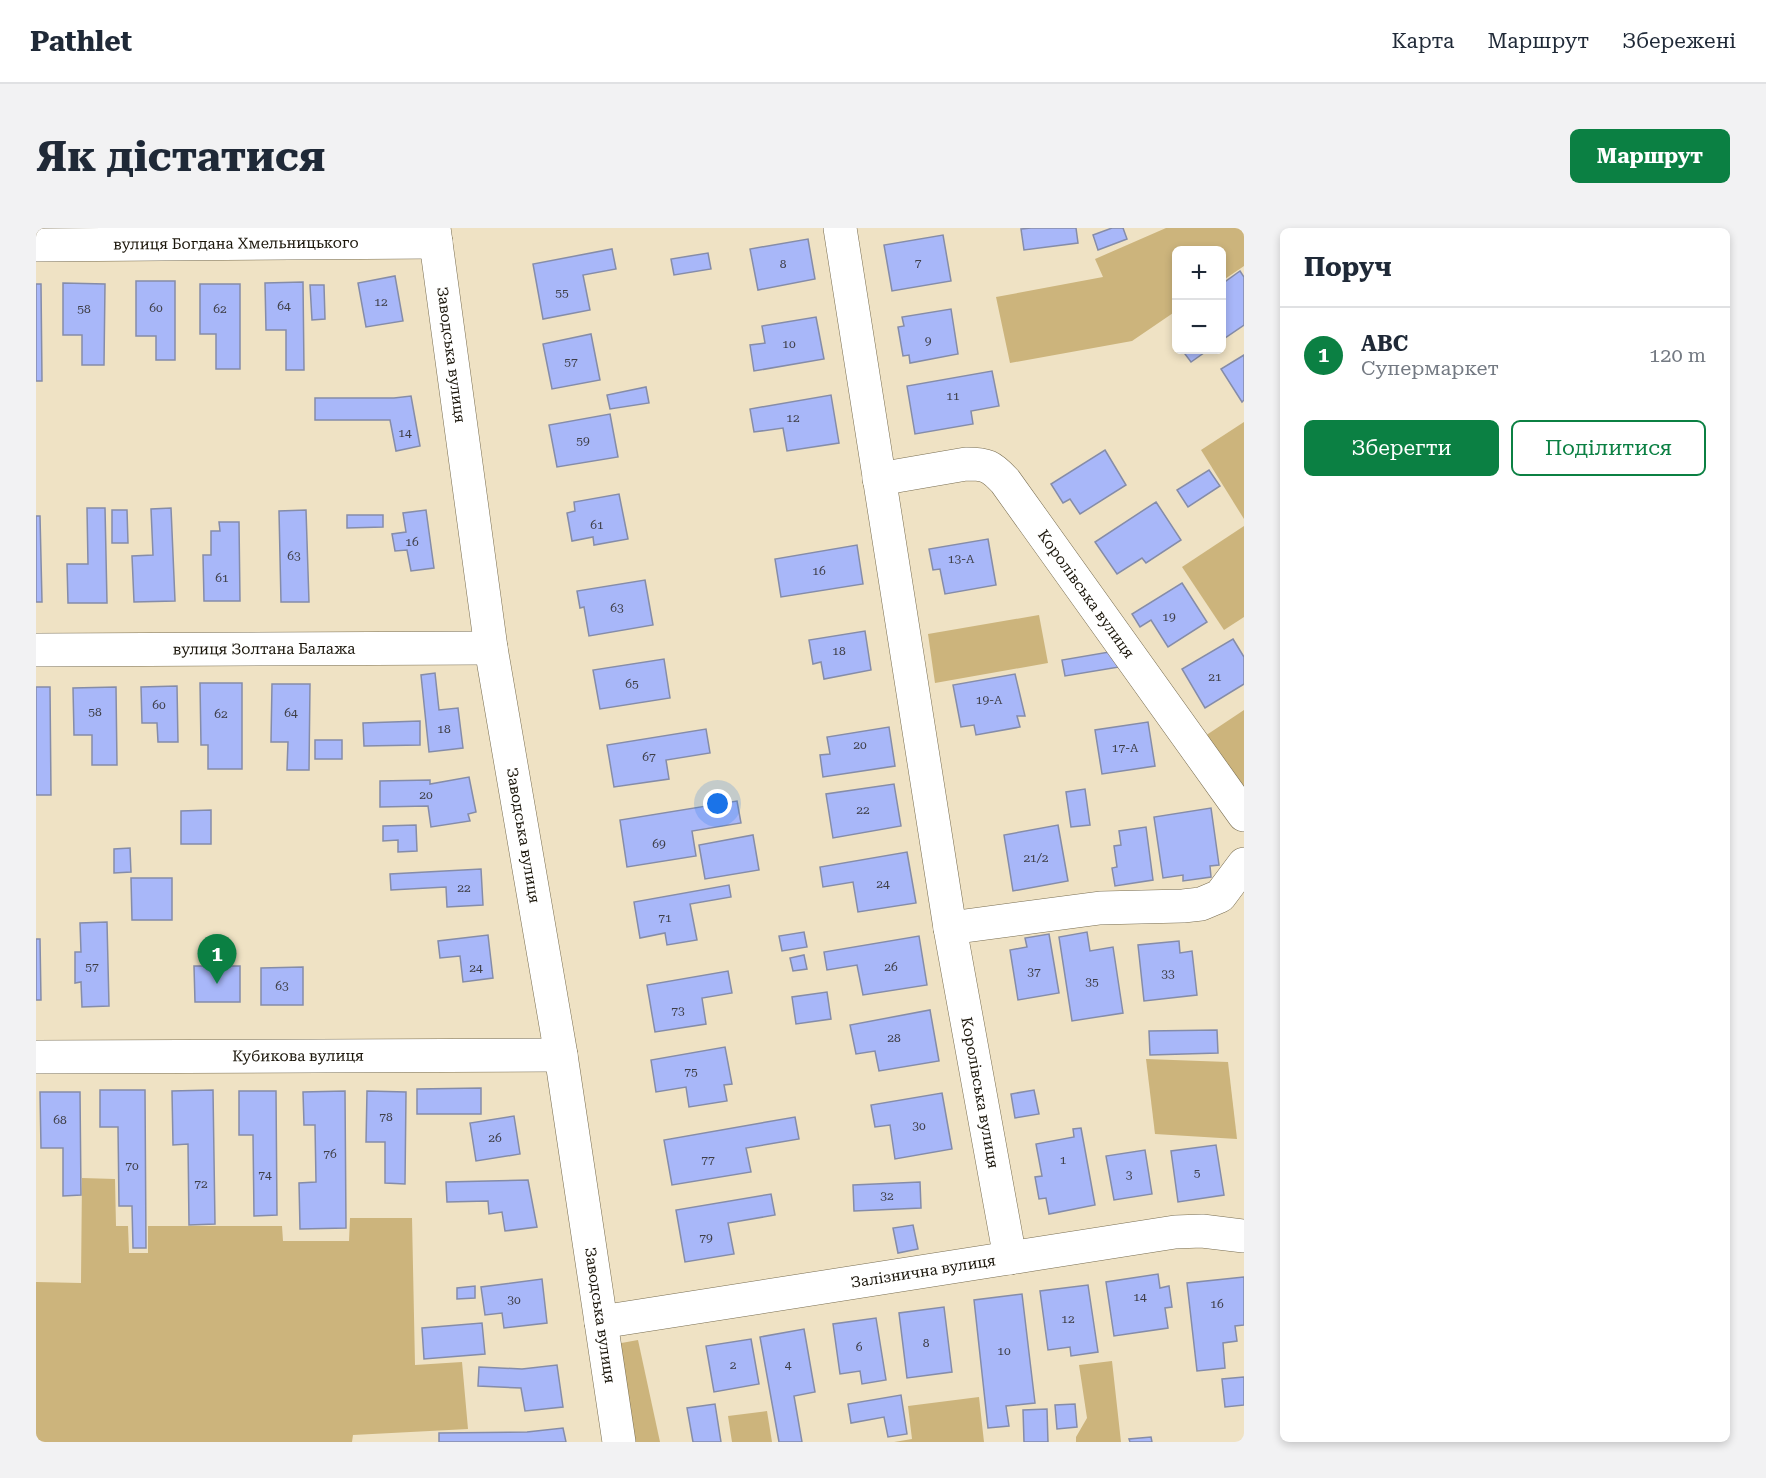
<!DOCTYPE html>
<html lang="uk">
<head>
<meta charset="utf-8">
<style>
	body { margin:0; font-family:"Roboto Serif",serif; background:#f2f2f3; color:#1f2937 }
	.controls { position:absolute; right:18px; top:18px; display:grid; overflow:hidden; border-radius:9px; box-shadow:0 3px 9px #0003 }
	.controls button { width:54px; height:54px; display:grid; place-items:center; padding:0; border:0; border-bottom:2px solid #e0e1e3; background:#fff; color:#1f2937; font:30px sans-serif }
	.you { position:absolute; left:682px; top:576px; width:21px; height:21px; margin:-15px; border:4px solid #fff; border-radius:50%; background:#1a73e8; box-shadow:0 0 0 9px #1a73e833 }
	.badge { display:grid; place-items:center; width:39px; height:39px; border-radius:50%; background:#0b8043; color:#fff; font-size:20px; font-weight:700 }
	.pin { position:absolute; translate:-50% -50px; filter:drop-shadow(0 2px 3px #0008) }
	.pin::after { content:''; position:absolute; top:32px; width:21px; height:18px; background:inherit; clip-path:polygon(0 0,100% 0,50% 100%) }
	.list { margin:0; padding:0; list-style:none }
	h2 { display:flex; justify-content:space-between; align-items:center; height:78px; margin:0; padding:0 24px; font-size:26px }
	h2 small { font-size:20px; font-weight:400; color:#747a83 }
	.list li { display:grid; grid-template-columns:39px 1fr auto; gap:18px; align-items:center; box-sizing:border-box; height:96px; padding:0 24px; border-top:2px solid #e0e1e3 }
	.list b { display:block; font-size:22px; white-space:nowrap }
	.list p { margin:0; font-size:20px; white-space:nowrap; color:#747a83 }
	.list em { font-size:20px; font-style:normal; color:#747a83 }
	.actions { display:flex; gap:12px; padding:18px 24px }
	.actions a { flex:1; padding:14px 0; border:2px solid #0b8043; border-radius:9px; text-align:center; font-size:21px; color:#0b8043 }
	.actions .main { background:#0b8043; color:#fff }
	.map { position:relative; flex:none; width:1208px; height:1214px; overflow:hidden; border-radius:9px }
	header { display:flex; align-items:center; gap:36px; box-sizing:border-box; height:84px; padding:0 30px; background:#fff; border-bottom:2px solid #e0e1e3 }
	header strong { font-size:28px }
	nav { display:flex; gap:33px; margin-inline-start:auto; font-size:21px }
	.intro { display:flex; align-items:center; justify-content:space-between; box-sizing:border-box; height:144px; padding:0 36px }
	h1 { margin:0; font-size:42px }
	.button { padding:15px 27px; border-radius:9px; background:#0b8043; color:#fff; font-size:21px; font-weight:700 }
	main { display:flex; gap:36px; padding:0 36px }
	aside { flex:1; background:#fff; border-radius:9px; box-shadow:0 3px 9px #0003 }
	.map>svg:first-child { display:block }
</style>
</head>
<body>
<header>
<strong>Pathlet</strong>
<nav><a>Карта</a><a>Маршрут</a><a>Збережені</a></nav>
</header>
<div class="intro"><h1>Як дістатися</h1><a class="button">Маршрут</a></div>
<main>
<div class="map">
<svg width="1208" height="1214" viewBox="0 0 1208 1214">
	<rect width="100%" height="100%" fill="#efe2c4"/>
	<g fill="#ccb47c">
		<polygon points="1130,0 1208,0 1208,38 1186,53 1186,22 1140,22 1140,83 1096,113 974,135 960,69 1067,49 1059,31"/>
		<polygon points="1208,194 1208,291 1165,222"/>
		<polygon points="1208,298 1208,389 1188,402 1146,339"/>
		<polygon points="1003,387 1012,435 899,455 892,406"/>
		<polygon points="1208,482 1208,564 1169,508"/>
		<polygon points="1110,831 1192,834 1201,911 1119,906"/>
		<polygon points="46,950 79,951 80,998 92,998 93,1025 112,1025 112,998 246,998 247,1013 313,1013 314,990 376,990 379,1137 426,1134 432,1201 317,1207 316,1214 0,1214 0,1054 45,1055"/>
		<polygon points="602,1112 624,1214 598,1214 580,1116"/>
		<polygon points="1076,1133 1085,1214 1040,1214 1040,1209 1051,1190 1043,1137"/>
		<polygon points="943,1169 948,1214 858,1214 876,1211 872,1178"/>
		<polygon points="731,1183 736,1214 696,1214 692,1188"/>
	</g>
	<g fill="#a8b7f9" stroke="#858ca8" stroke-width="1.5">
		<polygon points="995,0 1040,0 1042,15 988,22 985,1"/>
		<polygon points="1076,0 1087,0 1091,11 1062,22 1057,7"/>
		<polygon points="907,7 915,53 856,63 848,17"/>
		<polygon points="772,11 779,51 722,62 714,21"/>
		<polygon points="576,21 580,41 547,47 554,82 507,91 497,36"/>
		<polygon points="672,25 675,41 638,47 635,31"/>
		<polygon points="1204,43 1208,49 1208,97 1186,112 1186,56"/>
		<polygon points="359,48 367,93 330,99 322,55"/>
		<polygon points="100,53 139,53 139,132 120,132 120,108 100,108"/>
		<polygon points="267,54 268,142 250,142 250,102 230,102 229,55"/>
		<polygon points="27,55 69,56 68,137 46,137 46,107 27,107"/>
		<polygon points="0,56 5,56 6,153 0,153"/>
		<polygon points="164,56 204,56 204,141 180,141 180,106 164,106"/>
		<polygon points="274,57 288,57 289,91 276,92"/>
		<polygon points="915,81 922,126 874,135 873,127 867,128 862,99 868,98 866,89"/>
		<polygon points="780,89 788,131 718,143 714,117 729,115 726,98"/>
		<polygon points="555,106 564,152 516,161 507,116"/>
		<polygon points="1146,122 1172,122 1155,134"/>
		<polygon points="1208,127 1208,172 1206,174 1185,141"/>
		<polygon points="956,143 963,178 935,183 937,196 879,206 871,158"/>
		<polygon points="610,159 613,175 574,181 571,167"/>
		<polygon points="795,167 803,215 751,223 747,200 718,204 714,181"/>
		<polygon points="375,168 384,218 360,223 354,192 279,192 279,170 358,170"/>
		<polygon points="574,186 582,229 521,239 513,197"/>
		<polygon points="1069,222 1090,257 1044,286 1034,271 1027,275 1015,256"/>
		<polygon points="1173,242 1184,258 1152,279 1141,262"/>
		<polygon points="583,266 592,311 558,317 557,309 536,313 531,285 539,283 538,274"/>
		<polygon points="1120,274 1145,312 1110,335 1106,330 1081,346 1059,314"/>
		<polygon points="51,280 69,280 71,375 32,375 31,336 52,336"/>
		<polygon points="135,280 139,373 98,374 96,328 117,327 115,281"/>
		<polygon points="76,282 91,282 92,315 76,315"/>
		<polygon points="270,282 273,374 245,374 243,283"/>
		<polygon points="390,282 398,340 375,343 371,322 359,323 356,306 370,304 367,285"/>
		<polygon points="311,287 347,287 347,299 311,300"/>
		<polygon points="0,288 4,288 6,374 0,374"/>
		<polygon points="183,294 203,294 204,373 168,373 167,327 175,327 175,303 184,303"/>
		<polygon points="952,311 960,357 909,366 904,341 897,342 893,321"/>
		<polygon points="821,317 827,356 745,369 739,331"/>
		<polygon points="609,352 617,397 553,408 548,379 544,380 541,363"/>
		<polygon points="1146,355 1171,394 1132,419 1115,392 1104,399 1096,386"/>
		<polygon points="829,403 835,442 788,451 785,434 777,436 773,412"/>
		<polygon points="1197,411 1208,429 1208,456 1169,480 1146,441"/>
		<polygon points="1073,424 1083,439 1029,448 1026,432"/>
		<polygon points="628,431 634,470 564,481 557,442"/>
		<polygon points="399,445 403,482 422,480 427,520 393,524 385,447"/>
		<polygon points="979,446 989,488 981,488 984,499 940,507 938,497 925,499 917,457"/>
		<polygon points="164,455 206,455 206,541 172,541 172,517 165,517"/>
		<polygon points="236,456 274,456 273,542 251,542 252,514 235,514"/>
		<polygon points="141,458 142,514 122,514 121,495 106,495 105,459"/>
		<polygon points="0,459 14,459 15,567 0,567"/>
		<polygon points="80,459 81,537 56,537 56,507 38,507 37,460"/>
		<polygon points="384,493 384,517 328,518 327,495"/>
		<polygon points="1112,494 1119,538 1066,546 1059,502"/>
		<polygon points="853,499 859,538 787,549 784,527 794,526 791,509"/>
		<polygon points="670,501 674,525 630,532 633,551 578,559 571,517"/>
		<rect x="279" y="512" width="27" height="19"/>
		<polygon points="433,549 440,584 432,586 434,593 395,599 392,578 344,579 344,553 394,552 394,556"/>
		<polygon points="858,556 865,598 797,610 790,566"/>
		<polygon points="1049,561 1054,597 1035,599 1030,564"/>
		<polygon points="701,573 705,595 656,603 660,628 591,639 584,592"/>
		<polygon points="1175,580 1183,637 1174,638 1175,649 1147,653 1147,647 1127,650 1118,589"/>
		<polygon points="175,582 175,616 145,616 145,583"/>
		<polygon points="380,597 381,623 362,624 362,612 347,613 347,598"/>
		<polygon points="1022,597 1032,653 977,663 968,607"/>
		<polygon points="1110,599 1117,652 1079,658 1076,640 1081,639 1078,618 1085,617 1083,603"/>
		<polygon points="717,607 723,642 669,651 663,617"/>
		<polygon points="94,620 95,644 78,645 78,621"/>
		<polygon points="871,624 880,675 822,684 817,654 787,659 784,639"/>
		<polygon points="445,641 447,677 411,679 410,659 355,662 354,646"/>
		<polygon points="95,650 136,650 136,692 96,692"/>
		<polygon points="693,657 695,669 654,676 661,712 631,717 629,705 604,710 598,674"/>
		<polygon points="71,694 73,778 46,779 45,754 39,755 39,724 45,724 44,695"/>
		<polygon points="768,704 771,719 746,723 743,708"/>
		<polygon points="1051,704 1054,723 1077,719 1087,785 1036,793 1023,709"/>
		<polygon points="1013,706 1023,765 982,772 974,722 991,719 989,710"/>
		<polygon points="452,707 457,750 427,754 424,728 404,730 402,713"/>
		<polygon points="883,708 891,757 827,767 821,737 791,742 788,724"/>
		<polygon points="0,711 4,711 5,772 0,772"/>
		<polygon points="1143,713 1144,725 1156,723 1161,767 1108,773 1102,717"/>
		<polygon points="768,727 771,741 757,743 754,730"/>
		<polygon points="158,738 204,738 204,774 159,774"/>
		<polygon points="267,739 267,777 225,777 225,740"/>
		<polygon points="692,743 696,765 666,770 670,796 619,804 611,757"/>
		<polygon points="791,764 795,791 760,796 756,769"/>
		<polygon points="894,782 903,833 843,843 839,823 820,826 814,797"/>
		<polygon points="1181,802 1182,825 1114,827 1113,803"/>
		<polygon points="689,819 696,856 688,857 691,873 653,879 650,859 620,864 615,832"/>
		<polygon points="445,860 445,886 381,886 381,861"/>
		<polygon points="64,862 109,862 110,1020 97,1020 96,978 83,978 82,899 64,899"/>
		<polygon points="177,862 179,996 153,997 152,916 137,917 136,863"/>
		<polygon points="998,862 1003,886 979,890 975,866"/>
		<polygon points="203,863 240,863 241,987 218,988 217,907 203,907"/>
		<polygon points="309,863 310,1000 264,1001 263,955 280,954 279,897 268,897 267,864"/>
		<polygon points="331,863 370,864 369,956 349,955 349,914 330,914"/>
		<polygon points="4,864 44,864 45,967 27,968 27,920 5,920"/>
		<polygon points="906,865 916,921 859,931 854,897 839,899 835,877"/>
		<polygon points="478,888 484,926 440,933 434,895"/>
		<polygon points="759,889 763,911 710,920 715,944 636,957 628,912"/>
		<polygon points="1045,900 1059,977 1013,986 1010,970 1003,971 999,949 1006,948 1000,916 1038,909 1037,901"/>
		<polygon points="1180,917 1188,967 1142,974 1135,923"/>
		<polygon points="1109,922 1116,966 1078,972 1070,928"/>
		<polygon points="492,952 501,999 469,1003 466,984 453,986 452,973 411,974 410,954"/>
		<polygon points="884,954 885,980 818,983 817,957"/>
		<polygon points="735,966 739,987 692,995 698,1026 649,1034 640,982"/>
		<polygon points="877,997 882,1021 862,1025 857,1000"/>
		<polygon points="1122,1046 1124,1060 1133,1058 1136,1079 1129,1080 1132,1100 1078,1108 1070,1054"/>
		<polygon points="1208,1049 1208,1097 1199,1098 1201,1113 1187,1115 1189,1140 1161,1143 1151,1055"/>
		<polygon points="506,1051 511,1095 468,1100 466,1085 449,1087 445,1059"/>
		<polygon points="1052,1057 1062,1124 1035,1128 1034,1119 1012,1122 1004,1063"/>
		<polygon points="439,1058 439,1070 421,1071 421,1060"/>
		<polygon points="986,1066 999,1175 970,1178 973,1198 952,1200 938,1072"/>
		<polygon points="908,1079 916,1144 871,1150 863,1085"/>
		<polygon points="840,1090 850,1152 826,1156 824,1143 804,1146 797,1096"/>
		<polygon points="446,1095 449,1126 388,1131 386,1100"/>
		<polygon points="768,1101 779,1164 758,1168 766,1214 743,1214 724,1109"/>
		<polygon points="715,1111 723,1156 678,1164 670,1118"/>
		<polygon points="521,1137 527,1179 489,1183 485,1160 442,1158 443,1139 486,1141"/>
		<polygon points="1208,1149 1208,1177 1189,1179 1186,1151"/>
		<polygon points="865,1167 871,1206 852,1209 848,1189 815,1195 812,1176"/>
		<polygon points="679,1176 685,1214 657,1214 651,1180"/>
		<polygon points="1039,1176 1041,1199 1021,1201 1019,1177"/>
		<polygon points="1011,1181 1012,1214 988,1214 987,1182"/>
		<polygon points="527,1200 530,1214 403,1214 403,1205 491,1204"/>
		<polygon points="1115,1209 1116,1214 1094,1214 1093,1211"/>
	</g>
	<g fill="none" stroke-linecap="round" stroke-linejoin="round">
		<defs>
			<g id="minor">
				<path id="s1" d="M398,0l57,420 70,407 58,387"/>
				<path id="s2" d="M804,0l110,700 60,330"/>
				<path id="s3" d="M0,17l400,-3"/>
				<path id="s4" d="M843,251l87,-15c21,0 25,2 39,17l239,334"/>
				<path id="s5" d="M0,422l455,-2"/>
				<polyline points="914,700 1064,680 1147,678 1165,676 1184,668 1208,636"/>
				<path id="s6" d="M0,829l525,-2"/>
				<path id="s7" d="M565,1094l574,-90 27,-1 42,5"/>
			</g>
		</defs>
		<use href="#minor" stroke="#786d51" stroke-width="34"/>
		<use href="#minor" stroke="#fff" stroke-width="33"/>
	</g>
	<g text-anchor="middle" stroke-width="4.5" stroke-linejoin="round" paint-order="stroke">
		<g font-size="12" fill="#3e3e46">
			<text x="882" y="39">7</text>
			<text x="747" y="40">8</text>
			<text x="526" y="69">55</text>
			<text x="345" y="78">12</text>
			<text x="248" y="82">64</text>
			<text x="120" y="84">60</text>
			<text x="48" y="85">58</text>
			<text x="184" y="85">62</text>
			<text x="892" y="117">9</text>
			<text x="753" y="120">10</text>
			<text x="535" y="138">57</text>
			<text x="917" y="172">11</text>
			<text x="757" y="194">12</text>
			<text x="369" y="209">14</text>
			<text x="547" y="217">59</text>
			<text x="561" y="301">61</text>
			<text x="376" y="318">16</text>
			<text x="258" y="332">63</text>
			<text x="925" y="335">13-А</text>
			<text x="783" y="347">16</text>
			<text x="186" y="354">61</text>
			<text x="581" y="384">63</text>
			<text x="1133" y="393">19</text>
			<text x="803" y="427">18</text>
			<text x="1179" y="453">21</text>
			<text x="596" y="460">65</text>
			<text x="953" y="476">19-А</text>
			<text x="123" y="481">60</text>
			<text x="59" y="488">58</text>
			<text x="255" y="489">64</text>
			<text x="185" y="490">62</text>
			<text x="408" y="505">18</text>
			<text x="824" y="521">20</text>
			<text x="1089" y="524">17-А</text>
			<text x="613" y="533">67</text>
			<text x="390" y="571">20</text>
			<text x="827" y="586">22</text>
			<text x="623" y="620">69</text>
			<text x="1000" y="634">21/2</text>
			<text x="847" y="660">24</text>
			<text x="428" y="664">22</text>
			<text x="629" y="694">71</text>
			<text x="56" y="743">57</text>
			<text x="855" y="743">26</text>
			<text x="440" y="744">24</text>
			<text x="998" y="748">37</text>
			<text x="1132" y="750">33</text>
			<text x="1056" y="758">35</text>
			<text x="246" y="762">63</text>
			<text x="642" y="787">73</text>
			<text x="858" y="814">28</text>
			<text x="655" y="848">75</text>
			<text x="350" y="893">78</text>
			<text x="24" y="896">68</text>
			<text x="883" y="902">30</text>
			<text x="459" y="914">26</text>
			<text x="294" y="930">76</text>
			<text x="672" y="936">77</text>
			<text x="1027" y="936">1</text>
			<text x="96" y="942">70</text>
			<text x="1161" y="949">5</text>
			<text x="229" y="951">74</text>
			<text x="1093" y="951">3</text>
			<text x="165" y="960">72</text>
			<text x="851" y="972">32</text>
			<text x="670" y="1014">79</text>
			<text x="1104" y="1073">14</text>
			<text x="478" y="1076">30</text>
			<text x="1181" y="1080">16</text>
			<text x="1032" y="1095">12</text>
			<text x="890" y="1119">8</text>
			<text x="823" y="1123">6</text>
			<text x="968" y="1127">10</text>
			<text x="697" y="1141">2</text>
			<text x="752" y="1141">4</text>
		</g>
		<g font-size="15" fill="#1a150a" stroke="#fff">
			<text dy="5" stroke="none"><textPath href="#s3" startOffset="200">вулиця Богдана Хмельницького</textPath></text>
			<text dy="5" stroke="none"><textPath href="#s1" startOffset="128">Заводська вулиця</textPath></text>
			<text dy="5" stroke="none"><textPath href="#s4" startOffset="272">Королівська вулиця</textPath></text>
			<text dy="5" stroke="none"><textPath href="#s5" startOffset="228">вулиця Золтана Балажа</textPath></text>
			<text dy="5" stroke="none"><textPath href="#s1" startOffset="614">Заводська вулиця</textPath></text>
			<text dy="5" stroke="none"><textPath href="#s6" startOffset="262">Кубикова вулиця</textPath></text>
			<text dy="5" stroke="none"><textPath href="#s2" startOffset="876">Королівська вулиця</textPath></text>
			<text dy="5" stroke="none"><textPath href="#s7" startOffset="326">Залізнична вулиця</textPath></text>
			<text dy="5" stroke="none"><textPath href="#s1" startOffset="1100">Заводська вулиця</textPath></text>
		</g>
	</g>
</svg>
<div class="controls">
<button>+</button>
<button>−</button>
</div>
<div class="you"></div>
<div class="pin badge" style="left:181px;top:756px">1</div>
</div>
<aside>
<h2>Поруч<small></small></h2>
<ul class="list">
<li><span class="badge">1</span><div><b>ABC</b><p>Супермаркет</p></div><em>120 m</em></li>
</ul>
<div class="actions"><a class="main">Зберегти</a><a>Поділитися</a></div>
</aside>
</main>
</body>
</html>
